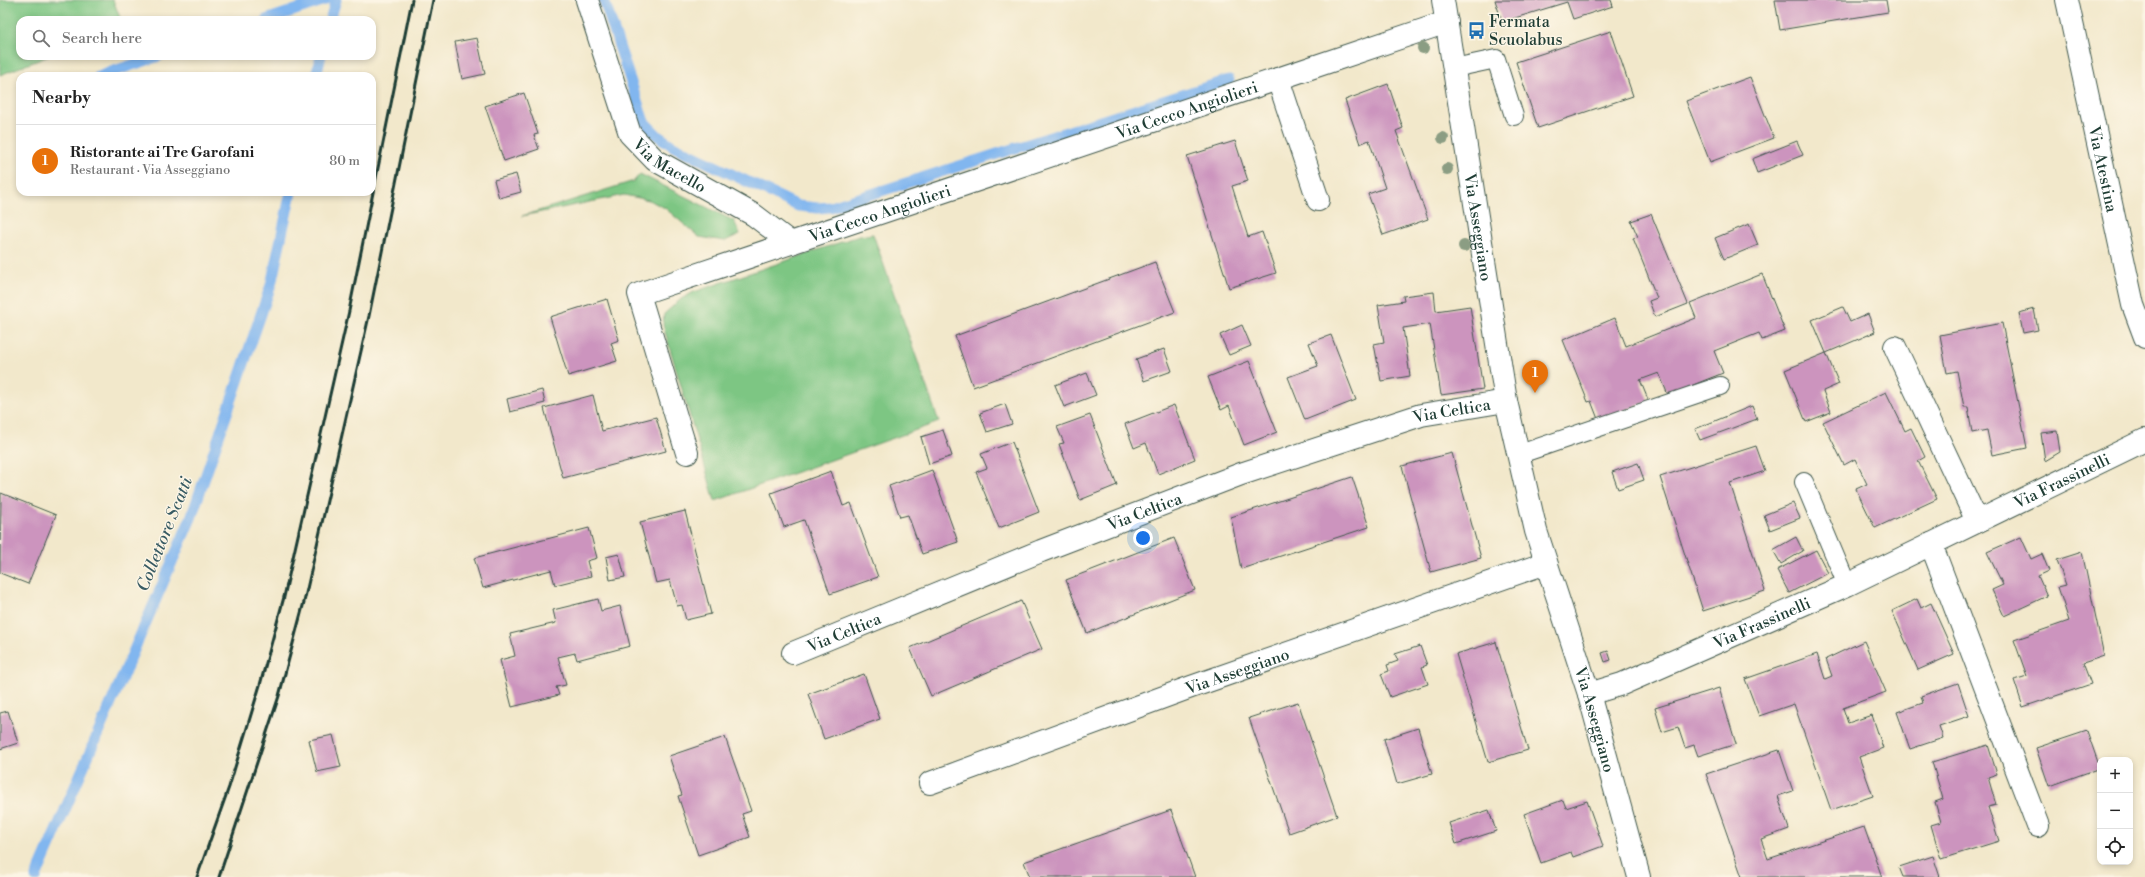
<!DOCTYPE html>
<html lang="en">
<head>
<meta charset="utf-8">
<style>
	body { margin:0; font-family:"Libre Bodoni",serif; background:#f2f2f2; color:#222 }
	.controls { position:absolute; right:12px; bottom:12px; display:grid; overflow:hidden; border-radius:8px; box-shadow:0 2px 6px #0003 }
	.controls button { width:36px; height:36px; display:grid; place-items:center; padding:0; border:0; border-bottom:1px solid #e0e0e0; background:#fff; color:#222; font:20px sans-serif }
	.you { position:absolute; left:1143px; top:538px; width:14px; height:14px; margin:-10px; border:3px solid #fff; border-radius:50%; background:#1a73e8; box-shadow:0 0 0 6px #1a73e833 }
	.badge { display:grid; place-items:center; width:26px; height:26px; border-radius:50%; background:#db2777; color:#fff; font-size:13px; font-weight:700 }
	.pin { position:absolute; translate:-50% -33px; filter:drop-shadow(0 1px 2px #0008) }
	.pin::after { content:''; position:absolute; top:21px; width:14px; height:12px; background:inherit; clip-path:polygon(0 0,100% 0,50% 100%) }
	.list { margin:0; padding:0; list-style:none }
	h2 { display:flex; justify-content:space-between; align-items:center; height:52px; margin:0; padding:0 16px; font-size:17px }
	h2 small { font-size:13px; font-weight:400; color:#767676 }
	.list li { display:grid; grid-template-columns:26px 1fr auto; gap:12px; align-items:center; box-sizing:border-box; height:72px; padding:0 16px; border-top:1px solid #e0e0e0 }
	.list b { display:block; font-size:15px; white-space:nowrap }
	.list p { margin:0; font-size:13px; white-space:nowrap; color:#767676 }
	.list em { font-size:13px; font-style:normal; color:#767676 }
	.icon { flex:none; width:22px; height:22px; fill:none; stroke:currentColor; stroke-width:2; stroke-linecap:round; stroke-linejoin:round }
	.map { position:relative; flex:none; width:2145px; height:877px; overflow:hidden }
	.search { position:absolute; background:#fff; box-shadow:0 2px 6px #0003; left:16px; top:16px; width:360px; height:44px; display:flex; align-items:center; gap:10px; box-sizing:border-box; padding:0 14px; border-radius:12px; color:#767676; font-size:15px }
	.panel { position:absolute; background:#fff; box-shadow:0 2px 6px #0003; left:16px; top:72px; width:360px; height:124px; border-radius:12px }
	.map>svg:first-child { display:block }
</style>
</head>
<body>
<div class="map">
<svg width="2145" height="877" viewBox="0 0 2145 877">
	<rect width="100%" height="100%" fill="#fcf5e5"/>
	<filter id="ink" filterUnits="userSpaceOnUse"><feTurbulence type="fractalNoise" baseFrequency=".025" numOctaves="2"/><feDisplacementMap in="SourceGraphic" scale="8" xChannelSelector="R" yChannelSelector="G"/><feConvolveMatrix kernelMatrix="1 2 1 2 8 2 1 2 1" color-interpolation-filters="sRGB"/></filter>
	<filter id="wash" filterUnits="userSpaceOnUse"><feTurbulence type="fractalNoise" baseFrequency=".012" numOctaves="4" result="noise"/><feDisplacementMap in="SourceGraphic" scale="16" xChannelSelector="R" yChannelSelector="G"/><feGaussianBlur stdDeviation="0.9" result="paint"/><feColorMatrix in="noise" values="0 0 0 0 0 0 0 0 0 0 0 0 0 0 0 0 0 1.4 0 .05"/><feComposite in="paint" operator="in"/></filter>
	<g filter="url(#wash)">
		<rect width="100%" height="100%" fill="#f2e8cb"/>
		<g fill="#7dc683" stroke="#4e825c">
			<polygon points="0,0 113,0 121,20 20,20 20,56 49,56 0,75"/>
			<polygon points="640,174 734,221 740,234 725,241 699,237 665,208 649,200 624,195 522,216 634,181"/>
			<polygon points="873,234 939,422 715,501 663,325 664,314 681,299 694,292 859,236"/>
		</g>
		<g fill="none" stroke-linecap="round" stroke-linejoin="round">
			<g stroke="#81b6ef" stroke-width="11">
				<polyline points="604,0 644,122 658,136 673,146 798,206 818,208 831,207 1229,80"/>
				<polyline points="266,20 325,0"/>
				<polyline points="330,20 336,0"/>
				<polyline points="99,76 159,56"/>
				<polyline points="316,76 321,56"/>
				<polyline points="36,877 191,518 271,285 291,192"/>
			</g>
		</g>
		<g id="blocks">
			<g fill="#cc94be">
				<polygon points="1495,0 1611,0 1613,6 1573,19 1567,2 1502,22"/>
				<polygon points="1775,0 1886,0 1888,12 1780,30"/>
				<polygon points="1611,31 1633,96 1538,128 1516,62"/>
				<polygon points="477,38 485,74 462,79 455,42"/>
				<polygon points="1750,77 1774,138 1710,162 1686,101"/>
				<polygon points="1388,84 1403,128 1396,131 1428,219 1383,235 1368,194 1385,188 1369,140 1360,144 1345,100"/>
				<polygon points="524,93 538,134 534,135 539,149 504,161 485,106"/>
				<polygon points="1235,141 1248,181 1232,186 1248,237 1262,232 1276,273 1229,288 1187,156"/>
				<polygon points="1797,141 1803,155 1757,173 1752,159"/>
				<polygon points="516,174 521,192 499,198 494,180"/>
				<polygon points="1651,214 1688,304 1655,317 1649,301 1657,298 1633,238 1638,237 1631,221"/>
				<polygon points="1749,224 1758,245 1724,259 1715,238"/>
				<polygon points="1155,262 1175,312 973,387 955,336"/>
				<polygon points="1762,274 1785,331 1762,340 1759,333 1714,351 1723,373 1668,395 1659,373 1640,380 1649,402 1598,419 1591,401 1588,402 1563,340 1615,318 1626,346 1696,318 1690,303"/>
				<polygon points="1434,292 1436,311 1470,306 1483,389 1441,395 1430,324 1403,328 1410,376 1381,381 1374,344 1384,342 1378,305 1404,301 1403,296"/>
				<polygon points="607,299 619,340 611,343 617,361 568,376 550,317"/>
				<polygon points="1843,307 1850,322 1868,314 1875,332 1826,353 1812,320"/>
				<polygon points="2034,309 2038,330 2023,333 2019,313"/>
				<polygon points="2002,323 2027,448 1992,455 1987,430 1972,433 1968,407 1964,407 1957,371 1947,373 1940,335"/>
				<polygon points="1242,325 1251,346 1229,355 1220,335"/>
				<polygon points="1331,335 1356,400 1305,420 1288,377 1318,366 1309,343"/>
				<polygon points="1164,349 1172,371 1144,381 1136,359"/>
				<polygon points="1826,353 1839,384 1823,391 1831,412 1806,422 1785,370"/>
				<polygon points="1249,361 1277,432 1244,445 1229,406 1221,410 1208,377"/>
				<polygon points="1087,373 1096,395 1064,407 1055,385"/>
				<polygon points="542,390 545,403 510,412 507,399"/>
				<polygon points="1886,392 1905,431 1911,428 1925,457 1918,461 1937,499 1875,528 1856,489 1867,484 1855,459 1844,465 1823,422"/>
				<polygon points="593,395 602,431 656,417 666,451 563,478 544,408"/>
				<polygon points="1005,404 1012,424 987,432 980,413"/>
				<polygon points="1174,405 1195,459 1158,474 1146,443 1134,448 1125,424"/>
				<polygon points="1752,406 1757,419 1700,440 1695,429"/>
				<polygon points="1090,415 1117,485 1080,500 1059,444 1064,443 1057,427"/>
				<polygon points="943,430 952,456 929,464 921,437"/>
				<polygon points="2057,431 2060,452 2045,461 2041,433"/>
				<polygon points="1012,442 1039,512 999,528 976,472 987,468 981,454"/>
				<polygon points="1756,446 1765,471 1730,483 1765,591 1703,611 1660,477"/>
				<polygon points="1452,453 1481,558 1431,572 1402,466"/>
				<polygon points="1638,463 1644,480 1618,489 1612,472"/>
				<polygon points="932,470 958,542 922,554 908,515 900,517 889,486"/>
				<polygon points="831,471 843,506 851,503 878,577 830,594 804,520 784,527 771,493"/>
				<polygon points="1352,477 1369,527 1241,569 1231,517"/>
				<polygon points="1,493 56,515 28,584 0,573"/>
				<polygon points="1793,503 1800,518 1770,530 1764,515"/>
				<polygon points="685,511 711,614 686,620 682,605 677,606 670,580 656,583 640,522"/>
				<polygon points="589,528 597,558 587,561 591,576 555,585 551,570 483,588 474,558"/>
				<polygon points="1796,537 1803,551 1781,564 1773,550"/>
				<polygon points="2021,537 2031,559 2042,554 2049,571 2038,576 2047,596 2004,616 1992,590 2003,585 1987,552"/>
				<polygon points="1174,538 1195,590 1087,633 1066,580"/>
				<polygon points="1816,550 1828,573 1789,593 1777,570"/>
				<polygon points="2082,552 2104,656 2083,663 2091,684 2023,707 2014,680 2027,676 2014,640 2069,621 2058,587 2066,585 2057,560"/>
				<polygon points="619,554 625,577 610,580 606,557"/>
				<polygon points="598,599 601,611 620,606 630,646 577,660 575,653 558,657 566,685 556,687 559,695 512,707 500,660 515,656 510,634 556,623 553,610"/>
				<polygon points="1917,599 1921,608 1931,603 1954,654 1918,670 1892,611"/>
				<polygon points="1021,601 1042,649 931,696 910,648"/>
				<polygon points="1864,641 1886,692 1843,708 1848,723 1872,715 1883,748 1859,757 1873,796 1831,810 1794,704 1759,716 1745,679 1817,654 1825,679 1832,676 1826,659"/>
				<polygon points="1496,642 1528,750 1488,762 1456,654"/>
				<polygon points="1420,646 1427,665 1422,667 1428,684 1390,697 1381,674 1389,671 1387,665 1398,661 1395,654"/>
				<polygon points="1608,651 1611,660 1605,662 1602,653"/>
				<polygon points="864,674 880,719 824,739 808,694"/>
				<polygon points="1958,683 1969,716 1939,726 1943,738 1910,749 1897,712 1923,703 1921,696"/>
				<polygon points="1719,688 1736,744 1698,756 1694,745 1685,748 1678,727 1662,732 1655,708"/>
				<polygon points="1298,702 1337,816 1289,833 1249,718"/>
				<polygon points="8,711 18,743 0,749 0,713"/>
				<polygon points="1418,728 1432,774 1397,784 1384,739"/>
				<polygon points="2087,731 2100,768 2049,786 2036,748"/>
				<polygon points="333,735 341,767 317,772 309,740"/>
				<polygon points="725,737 751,811 742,814 750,837 698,855 678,796 682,795 669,756"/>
				<polygon points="1988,745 1997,774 1988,777 1996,805 1988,807 1999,841 1941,859 1931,825 1941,822 1935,802 1943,799 1932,762"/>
				<polygon points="1779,750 1793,791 1778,796 1789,829 1761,839 1768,859 1864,827 1882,877 1742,877 1706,774"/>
				<polygon points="1563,800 1566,808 1587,801 1603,846 1573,857 1571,852 1541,863 1524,814"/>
				<polygon points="1171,810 1195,877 1030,877 1024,862"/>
				<polygon points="1489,810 1496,831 1456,844 1449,823"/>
				<polygon points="1933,856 1940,877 1903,877 1899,867"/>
			</g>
		</g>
	</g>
	<g filter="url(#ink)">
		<use href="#blocks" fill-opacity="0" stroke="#3f574b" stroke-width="1"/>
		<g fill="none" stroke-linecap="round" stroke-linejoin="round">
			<defs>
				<g id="lane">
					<polyline points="1454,68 1496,59 1514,116"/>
					<polyline points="1517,455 1720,386"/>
					<polyline points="1804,482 1847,585"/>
				</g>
				<g id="street">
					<path id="s1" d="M587,0l43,134 25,26 99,55 37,28"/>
					<path id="s2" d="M2067,0l66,305 12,32"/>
					<polyline points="1278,79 1318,200"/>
					<polyline points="1895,347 1977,521"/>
					<path id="s3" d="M687,453l-48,-159 808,-272"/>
					<polyline points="1931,544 2038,826"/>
					<path id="s4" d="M793,653l248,-102 200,-77 180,-59 85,-14"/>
					<path id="s5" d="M930,783l261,-96 355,-124"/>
				</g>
				<g id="secondary">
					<path id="s6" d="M1443,0l63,401 30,130 53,163 50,183"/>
					<path id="s7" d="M1589,694l33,-10 225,-99 298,-145"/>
				</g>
			</defs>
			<use href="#lane" stroke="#3f574b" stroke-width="20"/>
			<use href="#street" stroke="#3f574b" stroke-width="24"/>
			<use href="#secondary" stroke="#3f574b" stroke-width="24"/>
			<use href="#lane" stroke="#fff" stroke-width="18"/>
			<use href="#street" stroke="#fff" stroke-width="22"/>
			<use href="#secondary" stroke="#fff" stroke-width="22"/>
			<g stroke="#1f3d34" stroke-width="3">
				<polyline points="197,877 229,787 260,685 284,597 349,311 412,0"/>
				<polyline points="219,877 279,696 304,602 369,316 433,0"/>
			</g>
		</g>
		<g fill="#8b9d83">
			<circle cx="1423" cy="48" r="6"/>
			<circle cx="1443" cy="138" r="6"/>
			<circle cx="1447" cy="169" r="6"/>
			<circle cx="1464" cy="246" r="6"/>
		</g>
	</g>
	<defs>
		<symbol id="bus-bare" viewBox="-9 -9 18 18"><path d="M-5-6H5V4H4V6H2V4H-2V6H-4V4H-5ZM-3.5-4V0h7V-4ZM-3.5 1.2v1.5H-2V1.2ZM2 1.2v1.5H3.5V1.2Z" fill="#1f6fb2" stroke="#fcf5e5" stroke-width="2.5" paint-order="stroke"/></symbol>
	</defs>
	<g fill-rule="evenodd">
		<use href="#bus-bare" x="1464" y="18" width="25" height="25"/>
	</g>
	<g text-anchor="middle" stroke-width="3" stroke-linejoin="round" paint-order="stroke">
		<g font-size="16" fill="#1f3d34" stroke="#fcf5e5" text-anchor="start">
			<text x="1489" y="27">Fermata<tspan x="1489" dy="18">Scuolabus</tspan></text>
		</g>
		<g font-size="16" fill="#1f3d34" stroke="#fcf5e5">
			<text dy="6" stroke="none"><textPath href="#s3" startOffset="744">Via Cecco Angiolieri</textPath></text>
			<text dy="6" stroke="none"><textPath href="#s1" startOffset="192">Via Macello</textPath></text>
			<text dy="6" stroke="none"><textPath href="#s2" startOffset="173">Via Atestina</textPath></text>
			<text dy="6" stroke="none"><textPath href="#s3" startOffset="420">Via Cecco Angiolieri</textPath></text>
			<text dy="6" stroke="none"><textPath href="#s6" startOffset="230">Via Asseggiano</textPath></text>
			<text dy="6" stroke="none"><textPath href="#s4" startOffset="703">Via Celtica</textPath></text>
			<text dy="6" stroke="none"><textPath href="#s7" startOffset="519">Via Frassinelli</textPath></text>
			<text dy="6" stroke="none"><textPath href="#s4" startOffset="379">Via Celtica</textPath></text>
			<text dy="6" stroke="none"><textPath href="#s7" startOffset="187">Via Frassinelli</textPath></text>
			<text dy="6" stroke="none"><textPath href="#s4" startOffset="55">Via Celtica</textPath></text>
			<text dy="6" stroke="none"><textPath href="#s5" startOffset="327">Via Asseggiano</textPath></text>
			<text dy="6" stroke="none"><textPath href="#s6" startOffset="737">Via Asseggiano</textPath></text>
		</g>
		<g font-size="17" font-style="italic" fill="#385b63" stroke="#fcf5e5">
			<text transform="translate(164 534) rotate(-68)" y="6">Collettore Scatti</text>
		</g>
	</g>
</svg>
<div class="controls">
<button>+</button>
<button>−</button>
<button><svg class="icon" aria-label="locate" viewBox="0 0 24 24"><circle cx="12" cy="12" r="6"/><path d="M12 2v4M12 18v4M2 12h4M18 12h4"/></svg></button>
</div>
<div class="you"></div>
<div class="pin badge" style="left:1535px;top:393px;background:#e8710a">1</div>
<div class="search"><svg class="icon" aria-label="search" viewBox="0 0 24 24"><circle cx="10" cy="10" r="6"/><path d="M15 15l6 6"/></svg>Search here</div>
<section class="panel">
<h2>Nearby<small></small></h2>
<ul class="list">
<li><span class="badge" style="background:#e8710a">1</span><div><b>Ristorante ai Tre Garofani</b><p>Restaurant · Via Asseggiano</p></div><em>80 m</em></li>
</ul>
</section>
</div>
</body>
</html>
